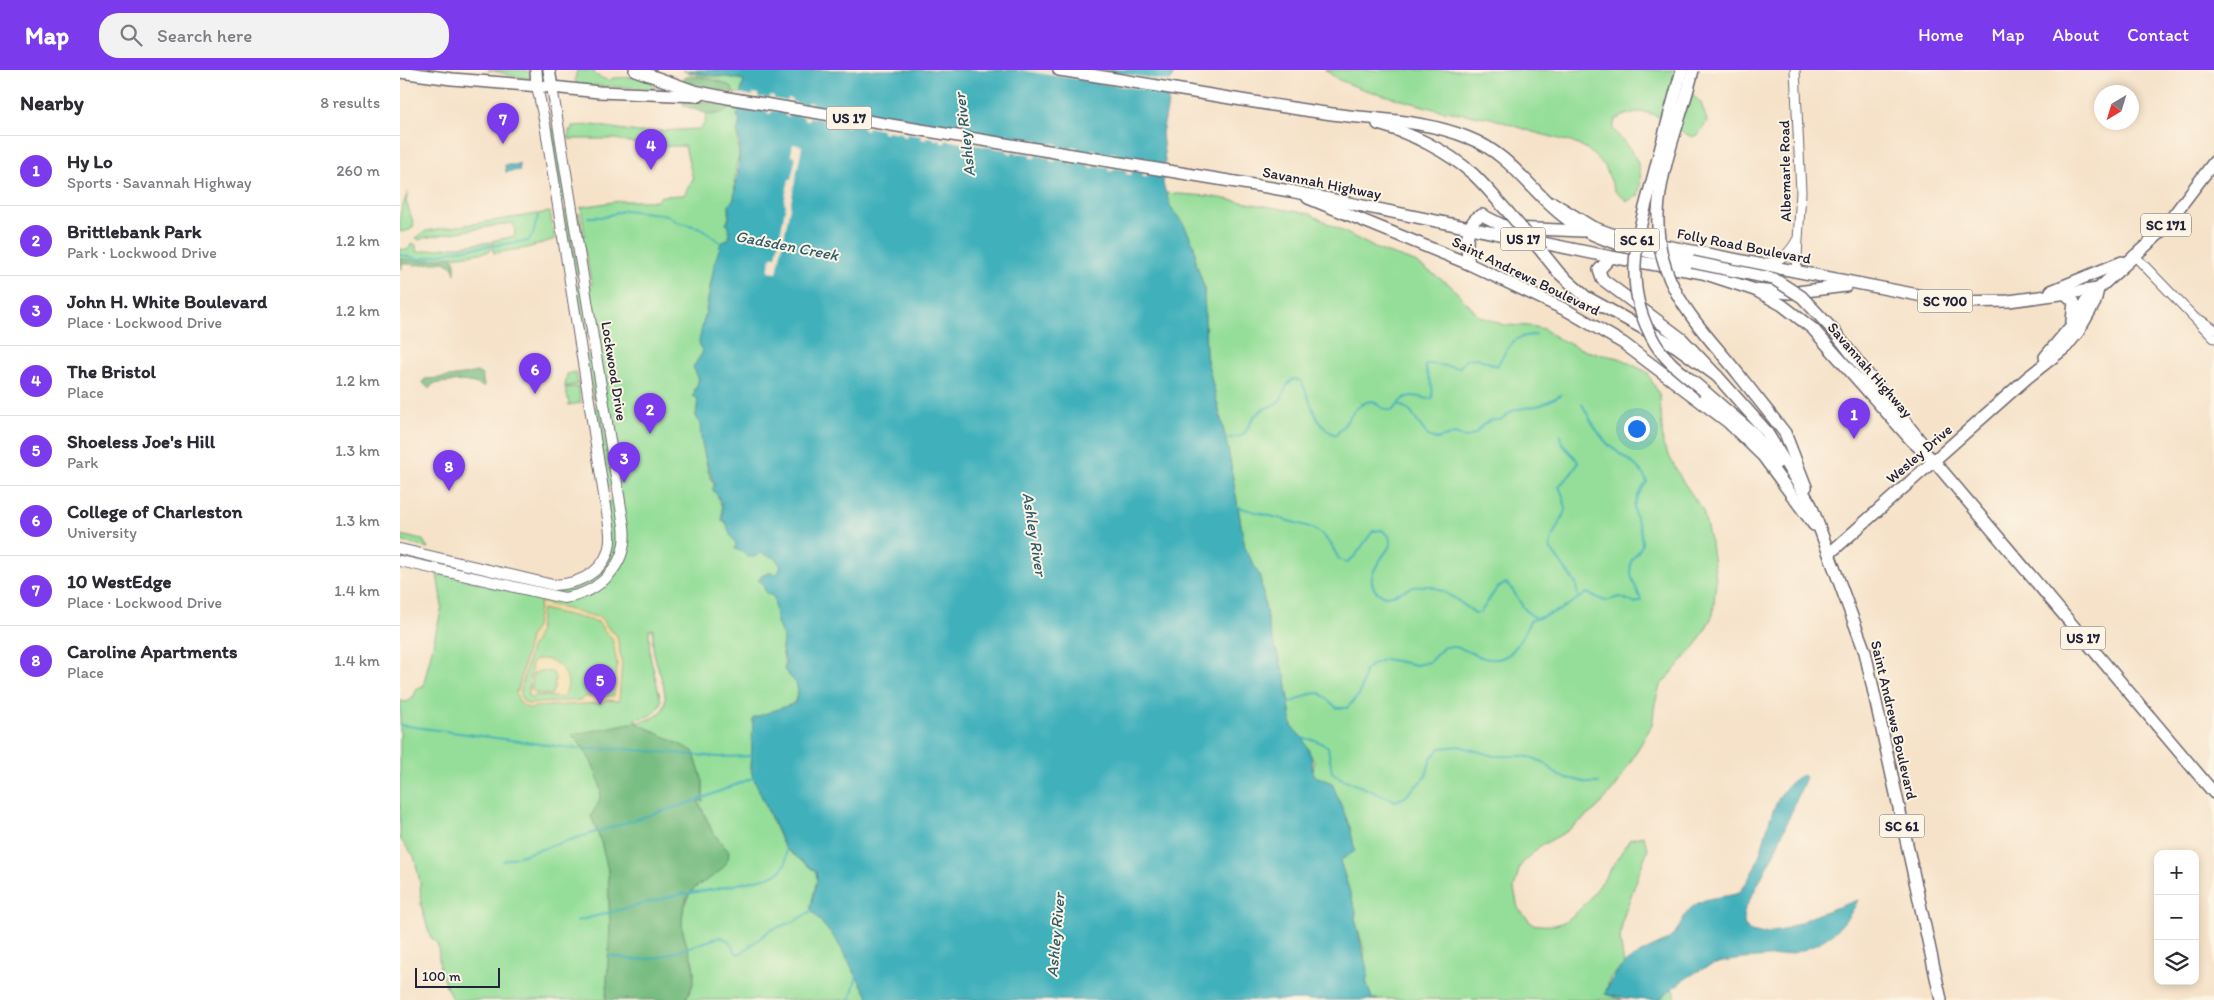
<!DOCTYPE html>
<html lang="en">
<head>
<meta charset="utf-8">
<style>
	body { margin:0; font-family:Itim,sans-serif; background:#f2f2f3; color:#2b2b33 }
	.controls { position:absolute; right:15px; bottom:15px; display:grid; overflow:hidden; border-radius:10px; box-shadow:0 2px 8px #0003 }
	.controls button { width:45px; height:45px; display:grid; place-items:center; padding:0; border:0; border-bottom:1px solid #e1e1e2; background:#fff; color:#2b2b33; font:25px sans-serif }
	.compass { position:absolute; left:1694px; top:15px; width:45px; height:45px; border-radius:50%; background:#fff; box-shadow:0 2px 8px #0003; rotate:218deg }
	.scale { position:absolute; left:15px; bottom:12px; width:85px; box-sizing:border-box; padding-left:5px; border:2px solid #22223b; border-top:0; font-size:14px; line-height:18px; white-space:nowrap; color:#22223b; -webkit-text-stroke:4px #fcf5e5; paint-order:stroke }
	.you { position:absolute; left:1236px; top:358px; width:18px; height:18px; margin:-12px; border:4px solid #fff; border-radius:50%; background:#1a73e8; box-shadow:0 0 0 8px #1a73e833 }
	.badge { display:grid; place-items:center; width:32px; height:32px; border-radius:50%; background:#7c3aed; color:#fff; font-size:16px; font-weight:700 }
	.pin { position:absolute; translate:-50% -41px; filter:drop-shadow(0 1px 2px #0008) }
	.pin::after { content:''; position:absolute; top:26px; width:18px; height:15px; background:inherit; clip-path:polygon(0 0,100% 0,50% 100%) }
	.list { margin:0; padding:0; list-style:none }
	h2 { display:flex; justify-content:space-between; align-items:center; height:65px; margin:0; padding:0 20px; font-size:21px }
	h2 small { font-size:16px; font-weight:400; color:#7c7c81 }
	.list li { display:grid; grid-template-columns:32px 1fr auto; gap:15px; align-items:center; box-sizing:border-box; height:70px; padding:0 20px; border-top:1px solid #e1e1e2 }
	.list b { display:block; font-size:19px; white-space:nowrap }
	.list p { margin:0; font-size:16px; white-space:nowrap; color:#7c7c81 }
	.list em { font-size:16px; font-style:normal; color:#7c7c81 }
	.icon { flex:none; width:28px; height:28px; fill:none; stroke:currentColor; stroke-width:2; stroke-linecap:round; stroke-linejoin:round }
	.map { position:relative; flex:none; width:1814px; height:930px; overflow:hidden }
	header { display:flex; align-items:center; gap:30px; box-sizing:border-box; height:70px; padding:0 25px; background:#7c3aed; color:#fff }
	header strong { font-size:24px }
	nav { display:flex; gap:28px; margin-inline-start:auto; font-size:18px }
	.search { width:350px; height:45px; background:#f2f2f3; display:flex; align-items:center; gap:12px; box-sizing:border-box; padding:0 18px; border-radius:20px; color:#7c7c81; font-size:19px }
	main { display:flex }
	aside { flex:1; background:#fff }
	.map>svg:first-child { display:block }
</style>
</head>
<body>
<header>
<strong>Map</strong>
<div class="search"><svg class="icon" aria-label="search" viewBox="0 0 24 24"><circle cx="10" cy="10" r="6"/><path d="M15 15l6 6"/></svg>Search here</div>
<nav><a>Home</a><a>Map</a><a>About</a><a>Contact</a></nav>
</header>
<main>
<aside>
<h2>Nearby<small>8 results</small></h2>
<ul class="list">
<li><span class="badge">1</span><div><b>Hy Lo</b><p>Sports · Savannah Highway</p></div><em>260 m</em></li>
<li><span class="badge">2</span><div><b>Brittlebank Park</b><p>Park · Lockwood Drive</p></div><em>1.2 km</em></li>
<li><span class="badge">3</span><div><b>John H. White Boulevard</b><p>Place · Lockwood Drive</p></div><em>1.2 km</em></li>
<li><span class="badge">4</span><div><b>The Bristol</b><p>Place</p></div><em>1.2 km</em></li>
<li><span class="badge">5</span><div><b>Shoeless Joe's Hill</b><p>Park</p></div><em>1.3 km</em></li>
<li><span class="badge">6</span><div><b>College of Charleston</b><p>University</p></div><em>1.3 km</em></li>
<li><span class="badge">7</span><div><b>10 WestEdge</b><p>Place · Lockwood Drive</p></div><em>1.4 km</em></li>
<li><span class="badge">8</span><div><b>Caroline Apartments</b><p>Place</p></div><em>1.4 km</em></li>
</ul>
</aside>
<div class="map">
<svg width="1814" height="930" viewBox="0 0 1814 930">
	<rect width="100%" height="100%" fill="#fcf5e5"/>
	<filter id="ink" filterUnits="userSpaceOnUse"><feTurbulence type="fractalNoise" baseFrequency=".02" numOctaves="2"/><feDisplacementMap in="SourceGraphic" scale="10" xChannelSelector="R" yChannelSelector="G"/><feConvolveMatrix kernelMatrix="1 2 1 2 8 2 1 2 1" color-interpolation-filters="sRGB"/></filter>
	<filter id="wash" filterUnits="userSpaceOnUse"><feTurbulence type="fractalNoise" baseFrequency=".0096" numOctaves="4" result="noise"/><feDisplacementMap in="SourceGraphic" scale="20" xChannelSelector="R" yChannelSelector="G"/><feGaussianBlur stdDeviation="1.12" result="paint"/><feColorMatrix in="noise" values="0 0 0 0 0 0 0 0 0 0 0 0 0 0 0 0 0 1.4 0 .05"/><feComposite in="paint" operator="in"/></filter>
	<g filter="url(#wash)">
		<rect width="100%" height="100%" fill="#f6e2c9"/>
		<g fill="#95de99" stroke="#5c806a" fill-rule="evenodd">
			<path d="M88,0h39l5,7c-14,4 -29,-6 -44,-7z"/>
			<polygon points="177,0 194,1 195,5 209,11 213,8 235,7 256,3 253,18 264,19 178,15 175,10"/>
			<path d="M282,0l32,7h13l17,3 -3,14 -8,-1v-3c-14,-12 -35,-13 -51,-20z"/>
			<path d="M925,0h358l5,20 13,13 6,18 -8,13 -7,3c-28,-14 -43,-37 -77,-17l-2,9c20,24 33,34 25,67l-11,5 -12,-10 -10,-25 -18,-17 -16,-7 -38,-10 -42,-14 -53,-8 -76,-21 -23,-9z"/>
			<path d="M310,32l30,3v7l-3,3 3,6c-2,6 -3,29 -1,35l-3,9 -2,34c-6,8 -3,17 -8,25l3,1 1,10 -4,6 -15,40 -10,57 1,16c-17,20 5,21 -8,36l4,9 -2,17 5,7v14l7,34 14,36v13c15,7 7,33 31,37l8,-5c10,5 20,6 20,19l-3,3 -10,-1 -7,3c0,9 5,18 13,20l4,29 5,12 -1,13 5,24c33,19 -19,55 -34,70l-2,25 2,8 29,66 3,5 31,24 1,8 -6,25v5l26,31 33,59h-185c25,-36 -10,-56 -2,-89 3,-12 8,-21 18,-28 4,-2 7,-3 10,-6 7,-8 12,-17 18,-25l-16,-19 -15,-33 5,1v-19l-9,-28 -119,-16c13,14 29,41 25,61 -1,5 -7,12 -9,17l10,26 7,28 2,57 -4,73h-154l-12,-29 -2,-26 -8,-9 -9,-31 -1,-23 -6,-26 -14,-17v-138l7,1 6,-4 4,-10 6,-1 19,-80 -5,-34 117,27 36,-6 35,-44 -37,-260 4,-5 -15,-71 2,-1 4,22h2l-4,-28 39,-6h37l4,-5 23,-1 9,-16 -8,-33h-38l-31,-7h-47v-9h3v-4l21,-1 45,7 61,-3 5,-4zM253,559c0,7 -1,16 1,24 7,30 29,65 -19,69v-3c12,-1 23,-5 26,-18l-11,-45 -1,-26z"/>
			<polygon points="151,59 154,59 165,128 163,131 161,131 149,61"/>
			<polygon points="8,122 6,131 14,155 10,160 0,162 0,143"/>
			<path d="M765,123l43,3 102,18 69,36 36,12 35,23 29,31 25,9 27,1 13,3 13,9 29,13 33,7 28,14 13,24 3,49 19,35 21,31 8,33 5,36 -3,35 -16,29 -37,42 -5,17 -3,22 -35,60 -21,24 -30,23 -26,14 -20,20 -6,23 4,19 14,16c7,1 16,2 23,1 28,-5 60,-64 75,-86l13,-3 5,12 -25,70 -3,21 4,26 -14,13 -5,16 18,6 -251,-1 -6,-18 -2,-31 -9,-31 1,-7 -43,-137 1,-13 -3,-6 -8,-18 -11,-11 -6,-48 -17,-50 -9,-52 -15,-29 -17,-99 -22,-93 -2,-69 -8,-24 -2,-18 -11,-22 -12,-15z"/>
			<polygon points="163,140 167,142 174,181 179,201 175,205 172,203"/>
			<polygon points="150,142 155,169 127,178 94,183 92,171 115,166 114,155 111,153 23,168 20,170 16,168 26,161"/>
			<polygon points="90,172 91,180 87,182 2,194 2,199 0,199 0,179 8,180 12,173 16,175 16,182"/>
			<polygon points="177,216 181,217 188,263 183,265"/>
			<polygon points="186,284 192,285 199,327 197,329 193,328"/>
			<polygon points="176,302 178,314 165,317 167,304"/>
			<polygon points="174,317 178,317 181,333 168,335 169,332 165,318"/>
			<polygon points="198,337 201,339 213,415 210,417 207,416 195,338"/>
			<polygon points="213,430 216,432 221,462 218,483 200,511 166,524 124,514 124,512 154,518 203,497 209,431"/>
			<polygon points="0,465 23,470 28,478 0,471"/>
			<polygon points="1272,919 1275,922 1275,930 1258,930"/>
		</g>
		<g fill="#78bd81" stroke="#4d705e">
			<path d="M290,6c14,1 29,4 42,11l1,6 -50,-11 1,-4z"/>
			<polygon points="291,30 326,34 330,37 326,42 311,45 284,36 283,33"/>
			<polygon points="52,186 55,193 55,204 53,197 45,192 15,195 0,193 0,189 22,191"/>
			<path d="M77,302l5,3 2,10 -1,2c-13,-9 -35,-5 -50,-3l-4,5 -7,-7 3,-3c17,-1 35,-3 52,-7z"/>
			<path d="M235,652l58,29 10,31v19h-5l15,32 16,19c-1,24 -28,26 -40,42 -3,4 -5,13 -6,18 -7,33 26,53 2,88h-79l4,-73 -2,-57 -7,-28 -10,-26c2,-5 8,-12 9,-18 4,-20 -15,-49 -28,-63z"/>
		</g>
		<g fill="#eeda9e" stroke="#887e6c" fill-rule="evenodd">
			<path d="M140,532l62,16 7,11 8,6 5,29 -3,37 -12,-1 -7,3 -66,4 -2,2c-10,-2 -16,-8 -16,-19l2,1 12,-55 6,-9zM142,539l56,13 8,11 6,5 5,26 -3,32 -30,1 -4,3 -52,4 -5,-3 -3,-6 11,-47c9,-11 9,-26 11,-39z"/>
			<path d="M138,589c22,-2 38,20 25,39l-28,-3 -3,3 -4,-2 4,-34zM139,601l13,1 3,5 -1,12 -3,6 -15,-2 -4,-3 1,-16z"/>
		</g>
		<g fill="#40b0bb" stroke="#31697b">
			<path d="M288,0h487l-7,17v17l-6,29 3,28 -2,23 8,24 12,15 11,22 2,18 8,24 2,69 22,93 17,99 15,29 9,52 17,50 6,48 11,11 8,18 2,19 19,8 18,44 5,24 -15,10 16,51 -1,7 13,55 -2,7 6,18 6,1h-508l-33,-59 -26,-31v-5l6,-25 -1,-8 -31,-24 -32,-71 -2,-8 2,-51 42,-15 3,-12 -2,-8 -12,-13 2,-8 -4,-12 1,-13 -7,-17 -2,-23 -8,-4 -3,-9 -5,-4 10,-7 10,1 3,-8 -6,-8 -14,-5 -7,4h-6l-6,-5 -7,-3 1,-6 -6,-8 -4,-13 -4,-2c2,-11 -2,-23 -10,-31l3,-4c-7,-15 -11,-31 -14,-47 -2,-12 2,-10 -5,-22l2,-17 -5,-3 6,-17 -6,-12 9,-13c0,-5 -2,-7 -3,-12 0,-2 7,-32 8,-34l7,-43 7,-22 8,-4v-13l-3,-2 3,-5v-14l5,-6 2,-15 -2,-1 3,-4 3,-36 -3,-12 3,-10 -3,-6 4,-5 -2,-10 5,-20c-19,-5 -37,-3 -56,-10z"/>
			<polygon points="119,93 120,100 106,102 105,95 116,95"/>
			<path d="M1402,705l4,2 -31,74 -31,60v13l7,8 9,2 23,-4 35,-16 40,-14c-15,33 -46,52 -81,56 -22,3 -44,2 -65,9 -15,5 -30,16 -42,25 -4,3 -8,9 -12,10 -13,0 -41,-2 -53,-6 9,-24 21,-34 44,-45 9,-5 19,-7 26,-16 7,-9 9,-21 20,-28 12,-9 29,-7 44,-12 8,-10 14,-21 19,-34 11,-29 13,-68 44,-84z"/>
		</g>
		<g fill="#f6e2c9">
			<polygon points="618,0 697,0 773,12 771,24 620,0 619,2"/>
			<polygon points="339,23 353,26 353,23 358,24 358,27 369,28 370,25 374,26 374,29 387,31 388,28 392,29 392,32 406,35 407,32 412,33 411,36 426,38 427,35 431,36 431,39 445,41 446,38 451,39 451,42 465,45 466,42 470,42 470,45 484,48 485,45 490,46 490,49 504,51 505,48 509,49 509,52 523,54 524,51 529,52 529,55 538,55 543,58 544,55 548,55 548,59 560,61 567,59 572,60 572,62 608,68 615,67 621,71 632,73 633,70 638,70 638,74 652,76 653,73 658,74 657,77 671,79 672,76 677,77 677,80 691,82 692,79 696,80 696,83 710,86 711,83 716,83 716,87 728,89 729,86 734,86 734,90 745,91 746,88 750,89 750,92 766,95 765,107 748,104 747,107 743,107 743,103 732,101 731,105 726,104 727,100 714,98 713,101 708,101 709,97 694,95 694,98 689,97 689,94 675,92 674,95 670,94 670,91 656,89 655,92 650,91 650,88 636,85 635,88 630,88 630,84 619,83 617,84 617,82 613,81 612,84 609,83 606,80 571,74 568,78 563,77 562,73 546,70 545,73 541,73 541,69 534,70 534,68 526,67 526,70 521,69 521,66 507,64 506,67 502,66 502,63 487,61 487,63 482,63 482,60 468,57 467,60 463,59 463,56 449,54 448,57 443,56 443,53 429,51 428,54 424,53 424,50 409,47 409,50 404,50 404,47 390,44 389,47 385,46 385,43 372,41 371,44 367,43 367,40 356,38 355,41 350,41 351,38 337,35"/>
			<polygon points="393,74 402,76 377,203 368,202 371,187 376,187 386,134 384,133 389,109 391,109 396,87 391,85"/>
		</g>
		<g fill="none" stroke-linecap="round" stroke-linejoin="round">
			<g stroke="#40b0bb" stroke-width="2">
				<polyline points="188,147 204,147 225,140 267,145 277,152 301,158 321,173"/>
				<polyline points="0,185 21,189 57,180 128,171 133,164 138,146"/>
				<polyline points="998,334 1009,340 1028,366 1036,369 1055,364 1066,368 1075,364 1084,354 1091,350 1100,350 1114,340 1141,335 1161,325"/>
				<path d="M1160,365c1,14 12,16 18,27 -3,12 -13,15 -19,25 17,33 -6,32 -9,61l26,36 2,14"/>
				<path d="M823,368c30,1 20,-12 35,-25 6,-6 15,-6 21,-12 7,-7 5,-17 15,-22l7,2c10,18 13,46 35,54 13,-13 18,-33 37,-34l9,7 9,3c6,-3 6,-8 12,-12 9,-7 19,0 29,0 3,-19 -8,-23 -6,-35 12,-1 22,4 34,3l6,-8 11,-1 20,8c11,-19 15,-31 39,-31"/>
				<path d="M838,437l72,20 12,7 8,9 9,16 7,4 9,-7 18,-25 9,-1 7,6 2,8c-7,13 -28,32 -15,47 2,2 7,5 10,5 13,0 23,-12 42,-10 13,1 36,19 47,27h5l17,-25 9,-5c12,10 14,26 28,34"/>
				<path d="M890,633l20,-9 10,-1 17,15h10l13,-14 5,-23 8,-7 12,-5 31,6 13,-3 15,-15c13,-1 18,2 30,7 32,16 44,-6 56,-33l30,-11 27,-17 18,8 15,-4 15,6 6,-2c-3,-13 -15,-26 -9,-41 3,-6 9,-10 10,-16 0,-32 -21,-28 5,-62 -8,-21 -28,-25 -42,-41 -10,-11 -16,-24 -23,-37"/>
				<polyline points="0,655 178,679 224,679 319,687 353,686"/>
				<polyline points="901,668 915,670 928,677 932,702 940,708 996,731 1005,727 1026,706 1031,688 1040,678 1059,676 1094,686 1123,686 1133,688 1145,693 1159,706 1188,713 1199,713"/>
				<polyline points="103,791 298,730 355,707"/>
				<polyline points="177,851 277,825 316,819 369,807 381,801 386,792 386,778"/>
				<polyline points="210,886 235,890 257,888 320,867 328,870 337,884 340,884 370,860 395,851 413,840"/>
				<polyline points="450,930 457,905 459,904"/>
			</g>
		</g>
	</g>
	<g filter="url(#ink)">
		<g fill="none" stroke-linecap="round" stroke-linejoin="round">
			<defs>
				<g id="tertiary">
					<polyline points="1395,0 1401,122 1396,202"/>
					<polyline points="1734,185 1814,268"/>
					<path d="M1365,193c16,-1 25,-10 32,-23"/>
					<polyline points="1800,250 1814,259"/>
				</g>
				<g id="secondary">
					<path d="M0,479l153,36c30,-1 59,-17 57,-51 -1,-13 -4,-26 -6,-39l-59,-371 -8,-38"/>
					<path d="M0,491l164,37c36,-5 65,-34 60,-72l-72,-439"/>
				</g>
				<g id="primary">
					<polyline points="136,0 137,16"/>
					<polyline points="0,2 52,9 152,17 149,0"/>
					<polyline points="908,128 1069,194 1168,241 1223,273 1328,352 1363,386 1414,455"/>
					<polyline points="1153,133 1192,157 1220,167 1554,232 1609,231 1698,219"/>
					<polyline points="1142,182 1159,203 1186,227 1277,277 1317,306 1366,361 1411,435 1465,582 1541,930"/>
					<polyline points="1355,220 1389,223 1446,216"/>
					<polyline points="1651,221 1722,192"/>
					<polyline points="1666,224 1674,232 1672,251"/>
					<polyline points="1645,287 1671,256 1688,228 1760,163 1814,92"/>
					<polyline points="1339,305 1385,363 1406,417"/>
					<polyline points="1304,321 1353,363 1377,393"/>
					<polyline points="1430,483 1627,308 1666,277 1678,262 1695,232 1698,219"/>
				</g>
				<g id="trunk">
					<polyline points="235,0 294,21 328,28 890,121 1211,187 1303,203 1355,220 1382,235 1413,259 1512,371 1534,391 1814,723"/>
					<path d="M659,0c91,14 182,31 273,44 46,6 94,6 137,24 46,18 66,61 105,86 34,22 79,28 118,38"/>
					<polyline points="152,17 199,22 299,26"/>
					<path d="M978,54c33,9 69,27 95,50 12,11 23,25 34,37"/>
					<polyline points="1211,187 1199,200 1202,209 1282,269 1317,306"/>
					<path d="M1069,194c-3,-15 -5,-42 13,-49l22,11 10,2 69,3"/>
					<polyline points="1433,260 1525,377"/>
				</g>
			</defs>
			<use href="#tertiary" stroke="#6c656d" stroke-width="11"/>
			<use href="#secondary" stroke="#6c656d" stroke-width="12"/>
			<use href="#primary" stroke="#6c656d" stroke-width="14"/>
			<use href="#trunk" stroke="#6c656d" stroke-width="14"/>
			<use href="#tertiary" stroke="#fff" stroke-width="9"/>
			<use href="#secondary" stroke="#fff" stroke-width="10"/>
			<use href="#primary" stroke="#fff" stroke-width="11"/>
			<use href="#trunk" stroke="#fff" stroke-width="11"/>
			<defs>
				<g id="primary-bridge">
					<path d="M1282,0c-10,35 -19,69 -28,104 -16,60 -34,110 1,169 12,20 32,33 49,48"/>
					<path d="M1293,0c-18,75 -58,145 -18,220 16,31 43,58 64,85"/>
					<polyline points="1107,141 1142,182"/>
				</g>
				<polyline id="trunk-bridge" points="1292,192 1374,209 1402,227 1433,260"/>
			</defs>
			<use href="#primary-bridge" stroke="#6c656d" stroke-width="14" stroke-linecap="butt"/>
			<use href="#trunk-bridge" stroke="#6c656d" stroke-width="14" stroke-linecap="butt"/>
			<use href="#primary-bridge" stroke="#fff" stroke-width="11"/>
			<use href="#trunk-bridge" stroke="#fff" stroke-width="11"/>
		</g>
	</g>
	<g text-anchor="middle" stroke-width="4" stroke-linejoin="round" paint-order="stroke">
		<g fill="#fcf5e5" stroke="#63616e" stroke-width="1">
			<rect x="426.5" y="36.5" width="45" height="23" rx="4"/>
			<rect x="1741" y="143.5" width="50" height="23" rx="4"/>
			<rect x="1100.5" y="157.5" width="45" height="23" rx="4"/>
			<rect x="1214.5" y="158.5" width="45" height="23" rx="4"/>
			<rect x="1517.5" y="219.5" width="55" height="23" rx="4"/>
			<rect x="1660.5" y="556.5" width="45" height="23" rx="4"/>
			<rect x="1479.5" y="744.5" width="45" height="23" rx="4"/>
		</g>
		<g font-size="14" font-weight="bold" fill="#22223b">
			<text x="449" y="53">US 17</text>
			<text x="1766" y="160">SC 171</text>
			<text x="1123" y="174">US 17</text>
			<text x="1237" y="175">SC 61</text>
			<text x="1545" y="236">SC 700</text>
			<text x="1683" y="573">US 17</text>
			<text x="1502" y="761">SC 61</text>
		</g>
		<g font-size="15" fill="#22223b" stroke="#fcf5e5">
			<text transform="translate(1385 101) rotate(-91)" y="5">Albemarle Road</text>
			<text transform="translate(922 113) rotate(11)" y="5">Savannah Highway</text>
			<text transform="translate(1344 176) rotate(11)" y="5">Folly Road Boulevard</text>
			<text transform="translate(1126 206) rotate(26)" y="5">Saint Andrews Boulevard</text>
			<text transform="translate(1470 300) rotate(49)" y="5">Savannah Highway</text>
			<text transform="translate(214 301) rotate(81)" y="5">Lockwood Drive</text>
			<text transform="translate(1519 384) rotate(-41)" y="5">Wesley Drive</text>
			<text transform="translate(1494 650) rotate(77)" y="5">Saint Andrews Boulevard</text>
		</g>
		<g font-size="16" font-style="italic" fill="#2e5b6e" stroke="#fcf5e5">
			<text transform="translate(564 65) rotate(-97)" y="6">Ashley River</text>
			<text transform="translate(387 175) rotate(11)" y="6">Gadsden Creek</text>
			<text transform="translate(635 464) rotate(81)" y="6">Ashley River</text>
			<text transform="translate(655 865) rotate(-85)" y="6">Ashley River</text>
		</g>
	</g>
</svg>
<div class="controls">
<button>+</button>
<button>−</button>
<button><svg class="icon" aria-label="layers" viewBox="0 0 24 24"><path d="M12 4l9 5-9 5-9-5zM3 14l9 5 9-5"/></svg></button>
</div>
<svg class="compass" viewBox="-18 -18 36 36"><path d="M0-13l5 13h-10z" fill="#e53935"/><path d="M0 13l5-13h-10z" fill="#7c7c81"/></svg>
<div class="scale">100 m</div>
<div class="you"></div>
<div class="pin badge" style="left:1454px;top:369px">1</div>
<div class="pin badge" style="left:250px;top:364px">2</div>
<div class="pin badge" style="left:224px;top:413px">3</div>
<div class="pin badge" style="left:251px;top:100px">4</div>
<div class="pin badge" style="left:200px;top:635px">5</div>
<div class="pin badge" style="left:135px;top:324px">6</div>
<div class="pin badge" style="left:103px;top:74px">7</div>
<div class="pin badge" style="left:49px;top:421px">8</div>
</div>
</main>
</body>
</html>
